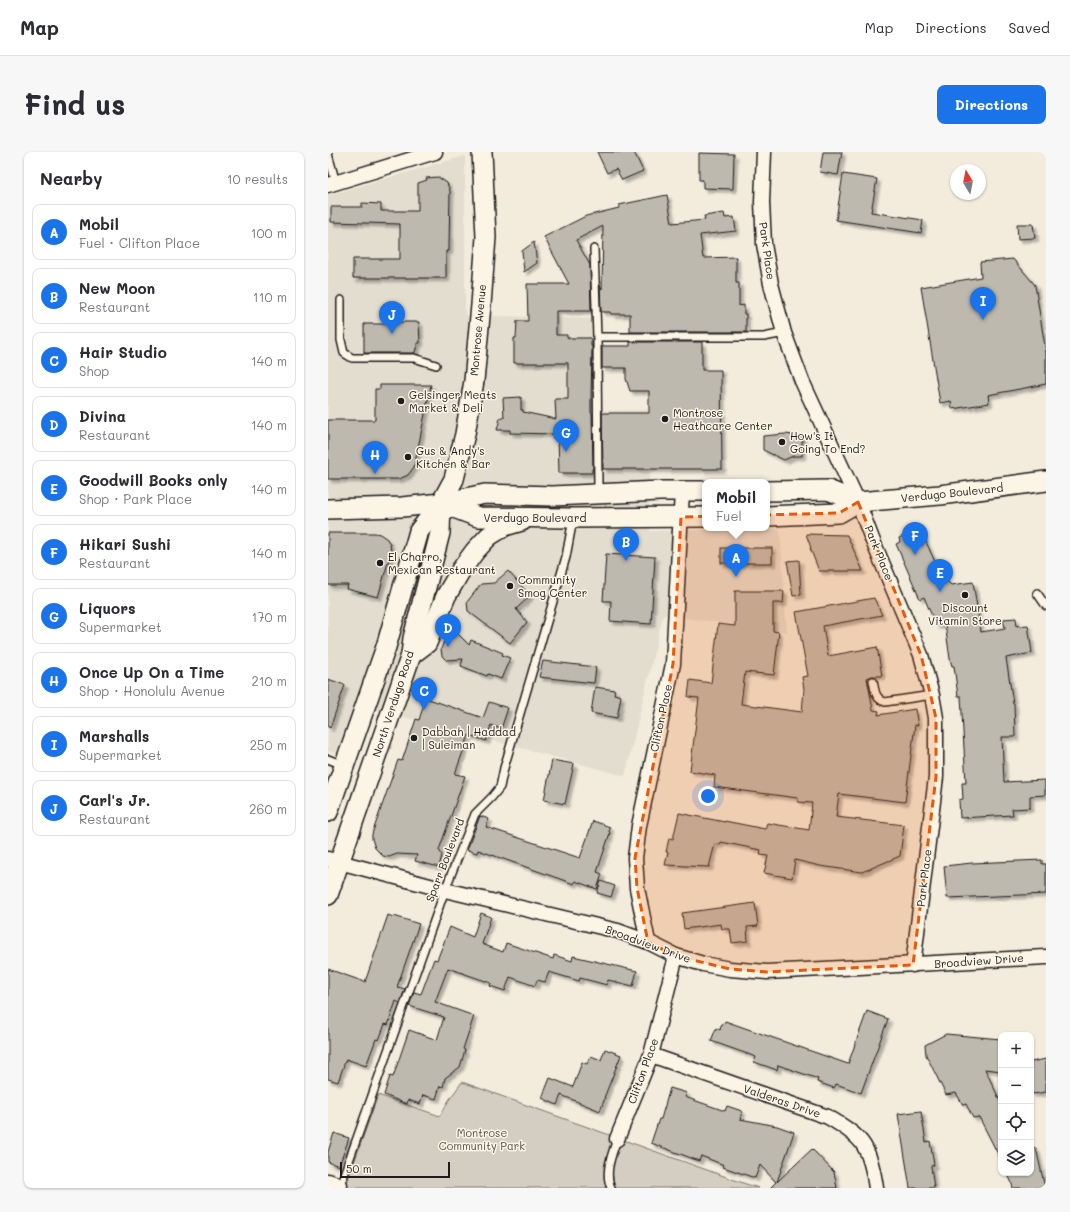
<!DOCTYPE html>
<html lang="en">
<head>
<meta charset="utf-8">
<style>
	body { margin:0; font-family:Mali,sans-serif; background:#f7f7f7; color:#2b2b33 }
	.controls { position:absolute; right:12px; bottom:12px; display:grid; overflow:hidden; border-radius:8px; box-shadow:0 1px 3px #0004 }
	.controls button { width:36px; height:36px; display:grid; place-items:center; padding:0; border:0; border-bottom:1px solid #e1e1e2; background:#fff; color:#2b2b33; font:20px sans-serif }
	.compass { position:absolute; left:622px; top:12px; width:36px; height:36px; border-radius:50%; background:#fff; box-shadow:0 1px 3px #0004; rotate:350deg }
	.scale { position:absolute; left:12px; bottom:10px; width:110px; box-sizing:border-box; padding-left:4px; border:2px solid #1c1c1c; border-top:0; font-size:11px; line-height:14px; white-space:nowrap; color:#1c1c1c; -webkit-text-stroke:3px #fcf5e5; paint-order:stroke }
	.you { position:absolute; left:380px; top:644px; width:14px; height:14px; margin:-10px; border:3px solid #fff; border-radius:50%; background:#1a73e8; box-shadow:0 0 0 6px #1a73e833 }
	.badge { display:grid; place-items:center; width:26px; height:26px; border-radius:50%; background:#1a73e8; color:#fff; font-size:13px; font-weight:700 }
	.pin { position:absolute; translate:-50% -33px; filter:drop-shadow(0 1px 2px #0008) }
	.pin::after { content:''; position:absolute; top:21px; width:14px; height:12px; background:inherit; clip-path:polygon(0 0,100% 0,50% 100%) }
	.popup { position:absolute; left:374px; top:327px; width:68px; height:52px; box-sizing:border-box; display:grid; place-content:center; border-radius:8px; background:#fff; filter:drop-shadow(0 1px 3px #0005); font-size:13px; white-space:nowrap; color:#7c7c81 }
	.popup b { font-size:15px; color:#2b2b33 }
	.popup::after { content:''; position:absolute; left:50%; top:100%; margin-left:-8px; border:8px solid transparent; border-top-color:#fff }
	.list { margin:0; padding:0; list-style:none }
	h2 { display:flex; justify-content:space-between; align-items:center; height:52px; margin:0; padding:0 16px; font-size:17px }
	h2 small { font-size:13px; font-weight:400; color:#7c7c81 }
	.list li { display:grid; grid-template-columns:26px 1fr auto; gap:12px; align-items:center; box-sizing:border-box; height:56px; margin:0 8px 8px; padding:0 8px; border:1px solid #e1e1e2; border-radius:8px }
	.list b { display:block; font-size:15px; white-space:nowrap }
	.list p { margin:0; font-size:13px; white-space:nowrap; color:#7c7c81 }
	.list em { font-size:13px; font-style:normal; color:#7c7c81 }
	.icon { flex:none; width:22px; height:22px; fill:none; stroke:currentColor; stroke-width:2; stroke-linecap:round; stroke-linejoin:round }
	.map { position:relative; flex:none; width:718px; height:1036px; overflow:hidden; border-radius:8px }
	header { display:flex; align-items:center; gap:24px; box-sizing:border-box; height:56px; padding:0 20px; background:#fff; border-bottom:1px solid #e1e1e2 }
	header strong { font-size:19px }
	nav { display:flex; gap:22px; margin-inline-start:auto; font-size:14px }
	.intro { display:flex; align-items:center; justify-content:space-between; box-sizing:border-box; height:96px; padding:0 24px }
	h1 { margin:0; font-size:28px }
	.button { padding:10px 18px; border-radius:8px; background:#1a73e8; color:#fff; font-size:14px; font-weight:700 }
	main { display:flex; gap:24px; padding:0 24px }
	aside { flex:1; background:#fff; border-radius:8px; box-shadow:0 1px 3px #0004 }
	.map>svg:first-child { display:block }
</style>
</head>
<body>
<header>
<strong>Map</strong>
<nav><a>Map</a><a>Directions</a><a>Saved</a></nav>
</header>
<div class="intro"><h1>Find us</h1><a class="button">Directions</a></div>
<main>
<aside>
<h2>Nearby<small>10 results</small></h2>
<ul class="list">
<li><span class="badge">A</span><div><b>Mobil</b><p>Fuel · Clifton Place</p></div><em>100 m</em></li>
<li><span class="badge">B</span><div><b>New Moon</b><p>Restaurant</p></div><em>110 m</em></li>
<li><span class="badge">C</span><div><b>Hair Studio</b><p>Shop</p></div><em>140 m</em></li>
<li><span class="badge">D</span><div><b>Divina</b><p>Restaurant</p></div><em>140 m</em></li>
<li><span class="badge">E</span><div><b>Goodwill Books only</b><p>Shop · Park Place</p></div><em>140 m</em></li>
<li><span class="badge">F</span><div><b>Hikari Sushi</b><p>Restaurant</p></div><em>140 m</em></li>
<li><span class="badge">G</span><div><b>Liquors</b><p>Supermarket</p></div><em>170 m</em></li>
<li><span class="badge">H</span><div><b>Once Up On a Time</b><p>Shop · Honolulu Avenue</p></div><em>210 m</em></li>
<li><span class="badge">I</span><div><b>Marshalls</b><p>Supermarket</p></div><em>250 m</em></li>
<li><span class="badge">J</span><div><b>Carl's Jr.</b><p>Restaurant</p></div><em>260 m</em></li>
</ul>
</aside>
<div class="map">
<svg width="718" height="1036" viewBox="0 0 718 1036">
	<defs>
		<filter id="shadow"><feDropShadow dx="3.5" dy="3.5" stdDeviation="1" flood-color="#0004"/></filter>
	</defs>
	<rect width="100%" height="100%" fill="#f3ecdd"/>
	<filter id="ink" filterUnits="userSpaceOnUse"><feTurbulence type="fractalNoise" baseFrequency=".025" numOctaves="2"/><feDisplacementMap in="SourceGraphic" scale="8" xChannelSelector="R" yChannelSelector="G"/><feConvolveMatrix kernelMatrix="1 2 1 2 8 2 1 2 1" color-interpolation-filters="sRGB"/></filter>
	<g filter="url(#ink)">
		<polygon fill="#e3ddcf" points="137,4 137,163 264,167 266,259 320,258 322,379 452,377 459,480 335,463 297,624 28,552 8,601 0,599 0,43"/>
		<polygon fill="#d3cec1" stroke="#78756e" points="134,930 418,1032 431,1036 17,1036 50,943 112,964 121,948"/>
		<g fill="#beb9ae" stroke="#1c1c1c" filter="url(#shadow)">
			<polygon points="269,0 306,0 315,19 294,28 288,17 279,21"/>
			<polygon points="495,0 514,0 510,23 492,20"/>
			<polygon points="371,1 406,2 405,37 375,36 375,28 371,28"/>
			<polygon points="515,22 549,27 543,60 595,68 593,81 508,68"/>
			<polygon points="110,25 119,31 122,39 121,94 121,99 118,99 118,126 25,126 25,107 72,107 72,72 3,70 3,55 34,55 34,51 53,52 53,59 90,59 90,31 99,28 98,26"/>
			<polygon points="339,43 344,71 377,68 376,64 396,61 397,66 406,65 408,79 372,83 375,106 408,105 408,131 411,131 411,154 416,153 416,162 418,162 418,180 302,180 302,162 283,162 282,160 274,160 274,159 273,159 272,133 274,137 275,74 248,88 262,113 263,159 228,159 228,183 239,183 239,186 263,186 263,194 264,194 263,248 263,261 264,261 265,317 264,317 264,321 231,321 230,282 182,281 182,278 169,278 172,266 176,266 175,246 193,245 193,258 195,258 195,260 228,267 227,247 240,247 240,211 186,211 186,186 188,186 189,169 200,169 199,132 241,132 216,85 258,64 291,56 291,53"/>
			<polygon points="689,72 705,72 707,86 690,87"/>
			<polygon points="206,90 209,111 196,120 194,99"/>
			<polygon points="685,107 707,133 718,201 718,232 660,243 661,251 624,257 623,249 612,251 593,135 653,125 652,110"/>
			<polygon points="61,170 91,170 92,191 89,191 89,196 88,196 87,200 86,201 36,201 36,172 61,172"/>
			<polygon points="302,190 374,190 374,218 393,218 394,317 275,317 274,261 321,261 321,239 302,239 298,227 298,216 274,216 274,194 302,194"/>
			<polygon points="52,233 103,233 86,315 80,323 71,327 0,327 0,268 47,268 47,237 52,237"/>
			<polygon points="457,282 474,284 474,304 465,304 456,308 435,298 435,284"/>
			<polygon points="587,379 589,383 594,381 613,423 623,433 645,430 653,480 677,476 675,467 688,466 689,474 700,473 704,501 678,506 685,551 686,551 687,585 674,585 676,630 717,628 717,643 702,644 702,656 684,657 685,663 632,666 631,648 635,647 634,631 638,631 633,544 630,544 626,514 624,514 622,507 617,472 608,474 596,445 592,447 568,392 572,390 571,386"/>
			<polygon points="0,381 47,381 52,382 59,387 62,392 63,400 50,445 19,437 20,433 0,433"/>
			<polygon points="478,382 519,383 535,419 491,419 482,396 483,396"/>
			<rect x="393" y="396" width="51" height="15"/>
			<polygon points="278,402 327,405 323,472 282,469 283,449 275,449"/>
			<polygon points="471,408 473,443 465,444 459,409"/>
			<polygon points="180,419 202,444 188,457 199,470 182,491 140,459 139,450 153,432 166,431"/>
			<polygon points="407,439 456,439 455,451 445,451 445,479 451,480 446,523 417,520 413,552 474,560 476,537 474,525 480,524 468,460 546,446 554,463 495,474 500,504 549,495 554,524 544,524 539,526 545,558 551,559 550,563 587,557 590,574 587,573 577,650 511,642 508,665 576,673 572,704 534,720 492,714 467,708 464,726 436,721 440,704 432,703 433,698 393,690 392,693 387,692 381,715 337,713 340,700 338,700 341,686 345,687 351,661 397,670 397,669 437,677 439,671 481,678 484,651 470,650 470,646 386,635 387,623 362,619 371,546 360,545 362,528 383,531 390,472 407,474"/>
			<polygon points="124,481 129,481 141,493 143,488 175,501 174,503 182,506 173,527 160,522 159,524 133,514 135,507 118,508 114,504 113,497 118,484"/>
			<polygon points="215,509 268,515 266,531 211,525"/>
			<polygon points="0,527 17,533 2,576 0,575"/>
			<polygon points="267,535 287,538 286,542 293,544 289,566 263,561"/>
			<polygon points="98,546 155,566 161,550 180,556 173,577 163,573 158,589 141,583 127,622 137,624 111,698 114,703 111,715 87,709 89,703 69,702 61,705 55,704 47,696 44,687 44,682 70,608 74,609 88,567 91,568"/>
			<polygon points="224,608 246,612 237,652 216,648"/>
			<polygon points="152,664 161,667 158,675 252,706 265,669 282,675 281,680 282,681 269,720 274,722 269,737 247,729 246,732 150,698 149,701 139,698"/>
			<polygon points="714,708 714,712 718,712 718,742 619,746 616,714 644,711"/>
			<polygon points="273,729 287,734 283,745 269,741"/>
			<polygon points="427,751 430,774 419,775 420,789 404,791 402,777 394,777 393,772 356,777 354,761"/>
			<polygon points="153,761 163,765 154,792 175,800 178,791 225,807 226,803 244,809 245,804 309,819 305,834 280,828 279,833 252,826 251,829 221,820 217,830 209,828 207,834 182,825 177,839 162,834 163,831 120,816 107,850 146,864 135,897 137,898 132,915 117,926 115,935 112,934 108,947 95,943 92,952 80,948 79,952 56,943 62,924 65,925 81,878 109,888 116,865 81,854 86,840 93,842 106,807 109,808 122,775 145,785"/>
			<polygon points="60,763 65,765 66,764 91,772 69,835 77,837 72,851 68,849 60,873 57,872 51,888 48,887 38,914 18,907 10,930 0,927 0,817 37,830"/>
			<polygon points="539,859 560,867 533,941 508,932 506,936 489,930 490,927 450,913 449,918 426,910 428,905 383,889 388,876 392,878 394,871 396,872 397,869 520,912"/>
			<polygon points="618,882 673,887 673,919 657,917 673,951 673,1008 651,965 645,966 638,952 635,953 628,941 618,943 598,903 597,893"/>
			<polygon points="277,897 293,903 276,946 277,946 272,959 233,943 229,953 214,946 222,926 245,935 254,910 259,912 263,904 273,908"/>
			<polygon points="718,907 718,940 705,942 705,941 703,941 703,910"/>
			<polygon points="342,936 359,941 357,945 397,959 399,954 414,959 412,967 449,974 466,980 449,1030 484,997 506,1020 509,1036 442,1036 448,1030 432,1013 427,1026 395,1015 396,1013 373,1004 371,1009 323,991 331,967 333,967"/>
			<polygon points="593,959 598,990 602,989 606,1013 603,1014 606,1036 582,1036 570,962"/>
			<polygon points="6,981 21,986 11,1014 0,1010 0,1000"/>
			<polygon points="708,996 717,1036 685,1036 683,1029 679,1021 703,1021 703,997"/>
		</g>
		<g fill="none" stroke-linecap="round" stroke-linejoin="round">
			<defs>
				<g id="lane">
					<polyline points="0,2 8,31"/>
					<polyline points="266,97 269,185 270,341"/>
					<polyline points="13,148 13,188 16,201 24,206 86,206 108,213"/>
					<polyline points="269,185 436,185 456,181"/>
					<polyline points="709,441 718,454"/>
					<path d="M545,529c2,9 2,18 12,21l47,-7"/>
					<polyline points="0,607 15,613"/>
					<polyline points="12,1034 117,738 147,662 164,645 172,635 176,616 238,405 245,367"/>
					<path d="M283,1036c-7,-16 1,-33 6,-49"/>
				</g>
				<g id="street">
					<polyline points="436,0 434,50 436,92 443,132 456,181 474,229 530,350 544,387 593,503 604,543 608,566 608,625 585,813"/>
					<polyline points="0,33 107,0"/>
					<polyline points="0,707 117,738 290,779 320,790 348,804 375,812 402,817 439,820 718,805"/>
					<polyline points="320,790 309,736 307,706 311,674 345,512 354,339"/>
					<path d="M323,903l177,62c12,7 29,17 36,29 7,12 10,28 12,42"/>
					<polyline points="289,987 323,903 348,804"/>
					<polyline points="0,1029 12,1033"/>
				</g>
				<g id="secondary">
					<polyline points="439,339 500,338 530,350"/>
					<polyline points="113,351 150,365 245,366 377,365"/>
					<polyline points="0,357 74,355 113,351 157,342 224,344 332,339 377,339"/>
					<polyline points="439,364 511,361 530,350 612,343 718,329"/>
					<polyline points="83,503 99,491 118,444 133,418 147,399 161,384 177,374 194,369"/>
					<polyline points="0,660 58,495 91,379 113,351 126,327 137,282 146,229 153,153 158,85 154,0"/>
					<polyline points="0,743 83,503 85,486 112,381 113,351"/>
				</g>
			</defs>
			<use href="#lane" stroke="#1c1c1c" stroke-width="10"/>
			<use href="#street" stroke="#1c1c1c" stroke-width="17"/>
			<use href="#secondary" stroke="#1c1c1c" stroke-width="22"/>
			<use href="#lane" stroke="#fcf5e5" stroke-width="7"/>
			<use href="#street" stroke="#fcf5e5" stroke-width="14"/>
			<use href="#secondary" stroke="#fcf5e5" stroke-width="19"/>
		</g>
	</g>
	<path fill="#e8590c" fill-opacity="0.2" stroke="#e8590c" stroke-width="3" stroke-dasharray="8 5" stroke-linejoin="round" d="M530,350l63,153 15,63v59l-23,188 -146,7 -37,-3 -54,-13 -28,-14 -11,-54 -2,-30 38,-194 8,-147 158,-4z"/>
	<g fill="#1c1c1c" stroke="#fcf5e5" stroke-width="1.5">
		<circle cx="73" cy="249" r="4"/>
		<circle cx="337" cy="267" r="4"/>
		<circle cx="454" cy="290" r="4"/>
		<circle cx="80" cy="305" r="4"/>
		<circle cx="52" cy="411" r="4"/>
		<circle cx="182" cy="434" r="4"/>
		<circle cx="637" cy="443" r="4"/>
		<circle cx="86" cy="586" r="4"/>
	</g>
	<g text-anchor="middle" stroke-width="3" stroke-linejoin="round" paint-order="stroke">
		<g font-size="11" fill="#1c1c1c" stroke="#fcf5e5">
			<text transform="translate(439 99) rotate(82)" y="4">Park Place</text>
			<text transform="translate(150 178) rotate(-85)" y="4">Montrose Avenue</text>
			<text transform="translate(624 341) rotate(-6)" y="4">Verdugo Boulevard</text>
			<text x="207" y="370">Verdugo Boulevard</text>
			<text transform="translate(551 401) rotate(68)" y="4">Park Place</text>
			<text transform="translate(65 552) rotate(-72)" y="4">North Verdugo Road</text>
			<text transform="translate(333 566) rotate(-78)" y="4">Clifton Place</text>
			<text transform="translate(117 708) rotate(-69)" y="4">Sparr Boulevard</text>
			<text transform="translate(596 726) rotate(-83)" y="4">Park Place</text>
			<text transform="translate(320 792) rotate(20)" y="4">Broadview Drive</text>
			<text transform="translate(651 809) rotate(-4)" y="4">Broadview Drive</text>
			<text transform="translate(315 919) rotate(-70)" y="4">Clifton Place</text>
			<text transform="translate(454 949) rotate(19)" y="4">Valderas Drive</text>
		</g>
		<g font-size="11" fill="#1c1c1c" stroke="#fcf5e5" text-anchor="start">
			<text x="81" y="247">Gelsinger Meats<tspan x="81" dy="13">Market &amp; Deli</tspan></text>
			<text x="345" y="265">Montrose<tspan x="345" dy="13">Heathcare Center</tspan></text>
			<text x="462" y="288">How's It<tspan x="462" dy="13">Going To End?</tspan></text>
			<text x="88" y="303">Gus &amp; Andy's<tspan x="88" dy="13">Kitchen &amp; Bar</tspan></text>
			<text x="60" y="409">El Charro,<tspan x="60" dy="13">Mexican Restaurant</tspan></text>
			<text x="190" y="432">Community<tspan x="190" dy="13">Smog Center</tspan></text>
			<text x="637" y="460" text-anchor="middle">Discount<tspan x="637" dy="13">Vitamin Store</tspan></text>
			<text x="94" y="584">Dabbah | Haddad<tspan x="94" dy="13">| Suleiman</tspan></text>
		</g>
		<g font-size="11" fill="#53514e" stroke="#fcf5e5">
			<text x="154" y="985">Montrose<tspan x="154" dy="13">Community Park</tspan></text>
		</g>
	</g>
</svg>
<div class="controls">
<button>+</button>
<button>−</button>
<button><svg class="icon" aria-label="locate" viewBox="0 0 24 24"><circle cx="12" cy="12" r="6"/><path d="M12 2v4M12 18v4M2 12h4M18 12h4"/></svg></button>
<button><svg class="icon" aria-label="layers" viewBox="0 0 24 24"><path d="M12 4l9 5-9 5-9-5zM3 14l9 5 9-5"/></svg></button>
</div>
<svg class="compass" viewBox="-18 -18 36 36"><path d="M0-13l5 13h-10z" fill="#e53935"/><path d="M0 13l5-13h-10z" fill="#7c7c81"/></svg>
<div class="scale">50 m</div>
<div class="you"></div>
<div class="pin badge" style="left:408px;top:425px">A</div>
<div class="popup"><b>Mobil</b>Fuel</div>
<div class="pin badge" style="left:298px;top:409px">B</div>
<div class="pin badge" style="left:96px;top:558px">C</div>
<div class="pin badge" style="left:120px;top:495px">D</div>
<div class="pin badge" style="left:612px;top:440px">E</div>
<div class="pin badge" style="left:587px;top:403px">F</div>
<div class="pin badge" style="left:238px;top:300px">G</div>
<div class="pin badge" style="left:47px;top:322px">H</div>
<div class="pin badge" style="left:655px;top:168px">I</div>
<div class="pin badge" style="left:64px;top:182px">J</div>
</div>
</main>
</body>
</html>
